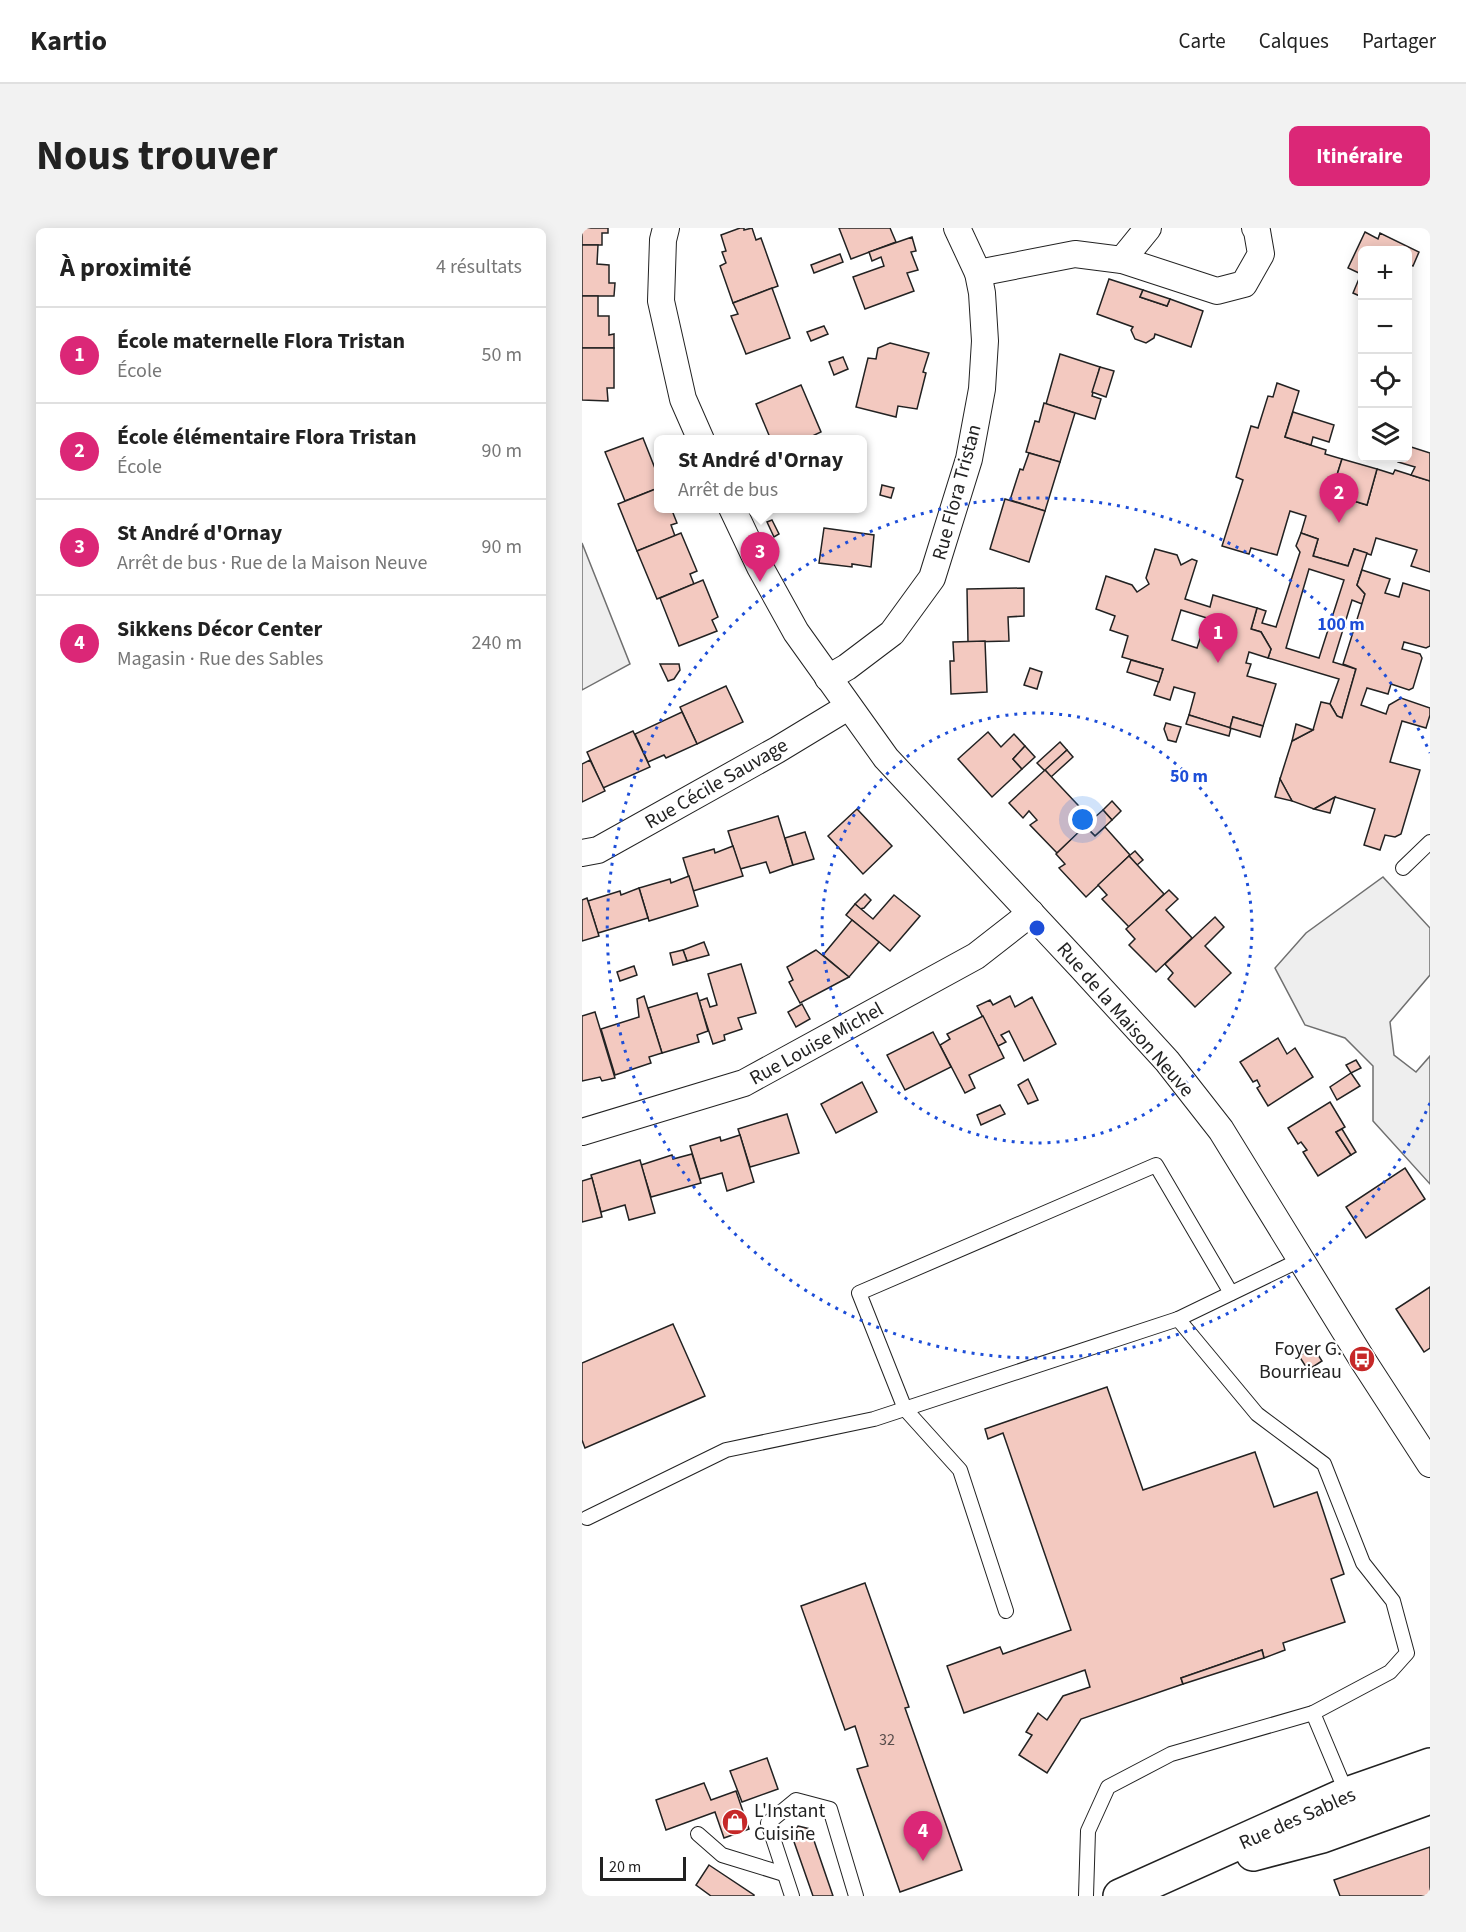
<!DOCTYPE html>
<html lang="fr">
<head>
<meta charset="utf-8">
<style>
	body { margin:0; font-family:"Source Sans 3",sans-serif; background:#f2f2f2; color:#222 }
	.controls { position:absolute; right:18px; top:18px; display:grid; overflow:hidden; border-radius:9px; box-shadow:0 3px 15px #0003 }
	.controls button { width:54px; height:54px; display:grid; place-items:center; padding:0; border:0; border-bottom:2px solid #e0e0e0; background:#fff; color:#222; font:30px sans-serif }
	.scale { position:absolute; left:18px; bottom:15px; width:86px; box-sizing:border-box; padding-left:6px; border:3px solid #222; border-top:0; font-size:16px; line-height:21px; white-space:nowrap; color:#222; -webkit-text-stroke:4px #fff; paint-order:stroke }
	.you { position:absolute; left:501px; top:592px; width:21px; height:21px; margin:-15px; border:4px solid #fff; border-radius:50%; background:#1a73e8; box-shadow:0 0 0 9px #1a73e833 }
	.badge { display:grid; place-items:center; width:39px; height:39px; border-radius:50%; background:#db2777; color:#fff; font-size:20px; font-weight:700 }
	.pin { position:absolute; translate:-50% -50px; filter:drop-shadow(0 2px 3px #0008) }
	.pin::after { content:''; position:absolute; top:32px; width:21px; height:18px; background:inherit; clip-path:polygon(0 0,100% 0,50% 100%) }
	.popup { position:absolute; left:72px; top:207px; width:213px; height:78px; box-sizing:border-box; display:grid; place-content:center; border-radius:9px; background:#fff; filter:drop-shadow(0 2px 4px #0005); font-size:20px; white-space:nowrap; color:#767676 }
	.popup b { font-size:22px; color:#222 }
	.popup::after { content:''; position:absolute; left:50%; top:100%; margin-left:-12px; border:12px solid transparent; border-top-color:#fff }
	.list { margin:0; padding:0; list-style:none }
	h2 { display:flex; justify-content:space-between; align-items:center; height:78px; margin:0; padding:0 24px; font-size:26px }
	h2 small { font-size:20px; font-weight:400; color:#767676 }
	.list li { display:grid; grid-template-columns:39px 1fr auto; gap:18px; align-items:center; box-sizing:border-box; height:96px; padding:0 24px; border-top:2px solid #e0e0e0 }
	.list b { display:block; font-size:22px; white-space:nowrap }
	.list p { margin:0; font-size:20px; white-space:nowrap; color:#767676 }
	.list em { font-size:20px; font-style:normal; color:#767676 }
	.icon { flex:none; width:33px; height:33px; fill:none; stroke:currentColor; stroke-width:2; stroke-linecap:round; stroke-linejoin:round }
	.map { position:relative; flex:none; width:848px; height:1668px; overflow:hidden; border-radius:9px }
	header { display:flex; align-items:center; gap:36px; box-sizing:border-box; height:84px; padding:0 30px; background:#fff; border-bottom:2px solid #e0e0e0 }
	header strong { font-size:28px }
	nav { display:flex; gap:33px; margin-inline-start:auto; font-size:21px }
	.intro { display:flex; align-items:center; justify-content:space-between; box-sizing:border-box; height:144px; padding:0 36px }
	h1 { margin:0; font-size:42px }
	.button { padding:15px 27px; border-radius:9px; background:#db2777; color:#fff; font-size:21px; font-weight:700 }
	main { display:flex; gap:36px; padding:0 36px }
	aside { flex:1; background:#fff; border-radius:9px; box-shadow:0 3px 15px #0003 }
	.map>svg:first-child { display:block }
</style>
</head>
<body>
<header>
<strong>Kartio</strong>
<nav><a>Carte</a><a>Calques</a><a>Partager</a></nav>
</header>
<div class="intro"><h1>Nous trouver</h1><a class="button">Itinéraire</a></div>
<main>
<aside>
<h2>À proximité<small>4 résultats</small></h2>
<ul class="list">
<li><span class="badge">1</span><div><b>École maternelle Flora Tristan</b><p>École</p></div><em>50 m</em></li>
<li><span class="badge">2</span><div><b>École élémentaire Flora Tristan</b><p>École</p></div><em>90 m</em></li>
<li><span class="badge">3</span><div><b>St André d'Ornay</b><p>Arrêt de bus · Rue de la Maison Neuve</p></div><em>90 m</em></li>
<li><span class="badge">4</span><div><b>Sikkens Décor Center</b><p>Magasin · Rue des Sables</p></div><em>240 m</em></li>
</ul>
</aside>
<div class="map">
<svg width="848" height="1668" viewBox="0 0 848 1668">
	<rect width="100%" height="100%" fill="#fff"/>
	<g fill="#eee" stroke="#6f6f6f" stroke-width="1.5">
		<polygon points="0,315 48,436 0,462"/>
		<polygon points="801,649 848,700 848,747 808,794 812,827 834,844 848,828 848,956 791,893 791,838 763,810 723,797 693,740 724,705"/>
	</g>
	<g fill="#f3c9c0" stroke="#222" stroke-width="1.5" fill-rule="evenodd">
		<polygon points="0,0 26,0 26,5 20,5 20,17 0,17"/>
		<polygon points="158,0 162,0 162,2 170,0 174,12 179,10 196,58 151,75 138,38 144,35 140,24 144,23 139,7"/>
		<polygon points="257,0 308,0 314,14 269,31"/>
		<polygon points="783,4 796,11 798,5 837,24 831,38 827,36 826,40 826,22 780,22 780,69 771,65 779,46 766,40"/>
		<polygon points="330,9 334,23 329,24 336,42 325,45 332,63 283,81 271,49 302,38 299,29 290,33 287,24"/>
		<polygon points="0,17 16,17 15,36 27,37 27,55 33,55 32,68 0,68"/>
		<polygon points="258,26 261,34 232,45 229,37"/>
		<polygon points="527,51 561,62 558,69 585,78 588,71 621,83 609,119 573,106 572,110 564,115 553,111 549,102 551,99 515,86"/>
		<polygon points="190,60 208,110 164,126 149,88 156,86 151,75"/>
		<polygon points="561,62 588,71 585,78 558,69"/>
		<polygon points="0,68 16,68 16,88 27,88 27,107 32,106 32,120 0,120"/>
		<polygon points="242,98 246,106 229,113 225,104"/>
		<polygon points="308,115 347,125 341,144 344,145 335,181 316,178 314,189 274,179 286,130 294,131 296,120"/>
		<polygon points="0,120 32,120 32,160 25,160 26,173 0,172"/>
		<polygon points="478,126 518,139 510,168 519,171 513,191 464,176"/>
		<polygon points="261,129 266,141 252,147 247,134"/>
		<polygon points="518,139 532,143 524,169 510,164"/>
		<polygon points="695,155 717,163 703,209 744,222 743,226 760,231 749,266 785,277 795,241 811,246 813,242 848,253 848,344 829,338 835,322 794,310 789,327 772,321 766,338 731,328 736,311 719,305 724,288 708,283 695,327 669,320 667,326 640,318 661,252 654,249 669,198 676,200 686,168 691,169"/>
		<polygon points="219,157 239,204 222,212 189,212 174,176"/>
		<polygon points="462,175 493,185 478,234 444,224 453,193 457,194"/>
		<polygon points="711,184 752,197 747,214 731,209 729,217 703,209"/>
		<polygon points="61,210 76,248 76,260 43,273 23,224"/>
		<polygon points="826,218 848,225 848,253 829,247 833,239 816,234 817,230 826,230"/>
		<polygon points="447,225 478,234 463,283 428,272 438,241 441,242"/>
		<polygon points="760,231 795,241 785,277 749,266"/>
		<polygon points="300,257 312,260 309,270 298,267"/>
		<polygon points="76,260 76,280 89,280 95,295 89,297 93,308 55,323 36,276"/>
		<polygon points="423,271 463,283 447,334 408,321"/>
		<polygon points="190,292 197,306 192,309 185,294"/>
		<polygon points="242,300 292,307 289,339 270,336 270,339 237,335"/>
		<polygon points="99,305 115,343 108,346 112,356 75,371 55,323"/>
		<path d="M719,305l17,6 -5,17 35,10 6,-17 13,4 -10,32 8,9 -3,10 -10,-4 -19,62 23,7 -14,49 -5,-2 -7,-12 9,-25 -71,-21 3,-9 -10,-17 -10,-3 6,-21 9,3 -4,12 14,4 24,-75 -4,-6zM727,341l35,11 -25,78 -33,-10z"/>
		<path d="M573,321l22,6 4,10 11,-6 5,2 -12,38 25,8 3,-12 44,13 -6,21 10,3 10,17 -3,9 -19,-6 -3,11 5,1 -4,12 29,8 -13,42 -30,-9 -3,11 -41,-13 6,-22 -21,-6 -4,13 -16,-5 9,-26 -41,-12 6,-21 -18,-6 5,-14 -19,-7 10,-33 26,9 5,7 12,-8 -3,-6zM599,382l26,8 -10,30 -25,-8z"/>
		<polygon points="780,342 808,351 803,365 817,369 821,355 848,363 848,418 844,420 822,414 820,421 838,426 840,430 831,460 827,462 809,456 806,466 785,460 779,477 804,486 807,477 819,470 848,480 848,487 844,500 820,493 808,534 838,542 819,606 813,609 803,607 798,622 782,617 793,581 753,569 732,581 710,573 698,551 710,513 731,502 739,474 748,476 755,488 760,490 774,441 761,436 783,366 775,357"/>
		<polygon points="121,352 136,389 130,392 135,403 97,418 78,370"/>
		<polygon points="442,360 442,388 426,389 427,413 386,414 385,361"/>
		<polygon points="403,413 405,464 369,466 368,433 372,433 371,414"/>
		<polygon points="549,432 581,441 577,454 545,444"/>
		<polygon points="78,436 97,436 98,442 92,451 86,453"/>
		<polygon points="448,440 460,444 455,461 442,457"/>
		<polygon points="144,458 161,494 115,516 98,479"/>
		<polygon points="100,484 115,516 84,530 82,527 66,534 53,506"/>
		<polygon points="607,487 649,500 647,508 604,496"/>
		<polygon points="651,489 681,498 678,509 648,500"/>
		<polygon points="584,495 599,499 594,514 586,512 582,501"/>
		<polygon points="714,496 731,502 710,513"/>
		<polygon points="51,503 68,539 21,560 5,524"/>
		<polygon points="406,504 419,519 432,506 443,518 431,531 440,541 410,569 376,531"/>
		<polygon points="478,514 485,522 463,543 455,535"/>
		<polygon points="443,518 453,529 440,541 431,531"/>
		<polygon points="485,522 491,529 469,549 463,542"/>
		<polygon points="8,532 23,563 0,574 0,536"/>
		<polygon points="463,542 510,592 475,625 448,597 455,592 447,583 441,590 427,575"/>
		<polygon points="698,551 710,573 693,569"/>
		<polygon points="753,569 748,585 732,581"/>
		<polygon points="530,573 539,583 530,592 521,582"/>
		<polygon points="275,581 310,618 281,646 246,608"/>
		<polygon points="521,582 530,592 513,608 503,598"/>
		<polygon points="196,588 211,637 188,645 184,634 158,641 146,603"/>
		<polygon points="503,598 513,608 523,599 548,627 504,669 477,640 483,636 474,626"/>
		<polygon points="223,604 232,631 211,637 203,610"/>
		<polygon points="151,618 161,648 111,663 101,630 132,621 133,625"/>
		<polygon points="553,623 561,632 555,637 547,628"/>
		<polygon points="547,628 582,666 547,699 520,671 525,667 516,657"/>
		<polygon points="107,648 116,678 67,693 57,660 88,651 89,655"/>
		<polygon points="57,660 66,690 16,705 6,673 38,663 39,667"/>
		<polygon points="587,662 596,671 584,682 610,710 574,744 547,717 553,711 544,701"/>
		<polygon points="283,666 289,672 282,680 278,681 273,676"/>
		<polygon points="312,667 338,688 308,723 264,687 273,676 291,691"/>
		<polygon points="5,670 17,708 0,713 0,672"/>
		<polygon points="633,689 642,699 623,718 649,745 613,779 586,751 591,745 583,736"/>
		<polygon points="270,692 297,714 267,749 241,727"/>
		<polygon points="122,714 127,727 105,733 101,722"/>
		<polygon points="101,722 105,733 91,737 88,725"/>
		<polygon points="234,722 267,749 218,775 207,754 211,752 205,739"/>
		<polygon points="159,736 174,785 156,790 160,801 142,807 143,812 131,816 117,773 125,770 128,779 135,777 126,746"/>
		<polygon points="52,738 55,747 38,753 35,744"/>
		<polygon points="115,765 126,803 115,807 117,814 80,825 66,780"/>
		<polygon points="62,768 80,825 67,829 69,835 33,847 19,801 57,789 55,771"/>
		<polygon points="428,768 433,779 450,769 474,816 442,833 427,803 419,807 424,814 416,818 395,778 408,772 411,777"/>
		<polygon points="220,776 228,791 214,799 206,784"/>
		<polygon points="13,784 33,850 20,853 18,849 0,853 0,788"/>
		<polygon points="401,788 422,830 387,847 393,860 383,865 358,817 368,811 365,806"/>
		<polygon points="351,804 369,839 323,862 305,827"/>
		<polygon points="696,810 705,826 713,820 731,849 686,878 675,860 678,858 675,852 671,854 658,834"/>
		<polygon points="774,832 779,840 769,845 764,837"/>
		<polygon points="769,845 778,858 755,872 748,859"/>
		<polygon points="446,851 456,872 446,876 436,857"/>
		<polygon points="280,854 295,884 254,905 239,876"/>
		<polygon points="748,874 763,899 754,904 769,927 736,948 721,924 725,922 719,914 716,916 706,900"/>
		<polygon points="418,877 423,886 399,897 395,887"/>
		<polygon points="205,886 217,925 168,939 156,901"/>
		<polygon points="760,901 774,924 769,927 754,904"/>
		<polygon points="158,907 172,954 145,963 140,945 118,951 108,918 138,909 139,913"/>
		<polygon points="110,926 119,955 69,969 59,937 90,927 91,931"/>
		<polygon points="58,932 73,985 47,992 43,977 19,984 9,947"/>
		<polygon points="823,940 843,971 784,1010 764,979"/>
		<polygon points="10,950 20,989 0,994 0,953"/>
		<polygon points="848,1059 848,1120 842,1124 814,1081"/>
		<polygon points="91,1096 123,1168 3,1220 0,1212 0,1135"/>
		<polygon points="731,1119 740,1133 726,1142 717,1128"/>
		<polygon points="525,1159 561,1262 673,1224 692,1279 735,1264 762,1346 749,1351 763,1394 701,1415 703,1422 682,1430 680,1422 599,1450 601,1456 499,1491 465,1545 437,1527 450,1507 444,1504 456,1485 465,1492 481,1468 508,1459 503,1442 382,1485 365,1438 418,1419 421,1426 489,1402 421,1205 406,1211 403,1201"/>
		<polygon points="283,1355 327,1479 323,1480 380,1642 318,1664 275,1541 286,1538 273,1498 263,1502 219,1378"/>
		<polygon points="680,1422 682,1430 601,1456 599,1450"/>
		<polygon points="185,1530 196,1561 160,1574 148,1543"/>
		<polygon points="122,1555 129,1572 154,1563 167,1601 142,1610 133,1584 84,1602 74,1572"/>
		<polygon points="216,1598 228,1601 251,1668 231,1668 210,1608"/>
		<polygon points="848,1619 848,1668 758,1668 752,1652"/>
		<polygon points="127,1637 172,1667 172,1668 129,1668 114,1657"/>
	</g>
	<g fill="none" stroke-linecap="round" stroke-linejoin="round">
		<defs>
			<g id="service">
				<polyline points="821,640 848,614"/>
				<polyline points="5,1290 144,1222 292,1191 596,1091 720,1031"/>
				<polyline points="424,1383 378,1242 323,1181 277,1065 574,937 649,1065"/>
				<polyline points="731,1485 765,1566"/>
				<polyline points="116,1606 140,1627 202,1646"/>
				<polyline points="210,1668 186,1595 214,1572 248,1581 274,1668"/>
				<polyline points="504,1668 506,1603 526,1559 589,1526 731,1485 808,1444 825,1425 811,1373 781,1335 742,1236 675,1186 596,1091"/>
			</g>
			<g id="minor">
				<polyline points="84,0 81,12 79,73 101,171 119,212"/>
				<polyline points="540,32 566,0"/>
				<polyline points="396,45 493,26 540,32 635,63 662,56 679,26 675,3 673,0"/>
				<polyline points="150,280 178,339 214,404 304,530 499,739 585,833 639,902 780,1131 848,1236"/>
				<polyline points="246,450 265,439 310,405 350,350 387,231 400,161 403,113 400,65 396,45 375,0"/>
				<polyline points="0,625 16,622 195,522 266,479"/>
				<polyline points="0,904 162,855 394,728 449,685"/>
			</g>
			<g id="secondary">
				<polyline points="671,1626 740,1608 848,1569"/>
				<polyline points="538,1668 765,1566 848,1537"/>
			</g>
		</defs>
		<use href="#service" stroke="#222" stroke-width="16"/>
		<use href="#minor" stroke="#222" stroke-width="28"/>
		<use href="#secondary" stroke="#222" stroke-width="36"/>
		<use href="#service" stroke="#fff" stroke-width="14"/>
		<use href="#minor" stroke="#fff" stroke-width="26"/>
		<use href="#secondary" stroke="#fff" stroke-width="33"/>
	</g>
	<g fill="none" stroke="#1d4ed8" stroke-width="3" stroke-dasharray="3 6">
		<circle cx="455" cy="700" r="215"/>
		<path d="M848 875A430 430 0 1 1 848 525"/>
	</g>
	<defs>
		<symbol id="bus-disc" viewBox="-11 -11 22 22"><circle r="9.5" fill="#c62828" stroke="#fff"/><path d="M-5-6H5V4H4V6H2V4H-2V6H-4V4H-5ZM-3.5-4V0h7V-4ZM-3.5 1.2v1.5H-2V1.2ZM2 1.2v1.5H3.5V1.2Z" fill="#fff"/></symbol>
		<symbol id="shop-disc" viewBox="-11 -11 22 22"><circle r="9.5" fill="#c62828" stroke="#fff"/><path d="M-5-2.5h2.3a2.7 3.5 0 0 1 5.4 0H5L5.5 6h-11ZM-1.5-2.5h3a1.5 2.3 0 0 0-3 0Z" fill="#fff"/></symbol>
	</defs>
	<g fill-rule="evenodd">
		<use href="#bus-disc" x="765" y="1116" width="30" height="30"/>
		<use href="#shop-disc" x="138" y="1579" width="30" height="30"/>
	</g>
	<g text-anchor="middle" stroke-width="4.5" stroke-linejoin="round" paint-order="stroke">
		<g font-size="16" fill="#564c4a">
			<text x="305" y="1517">32</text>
		</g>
		<g font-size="20" fill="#222" stroke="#fff">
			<text transform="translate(374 264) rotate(-75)" y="7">Rue Flora Tristan</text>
			<text transform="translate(134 555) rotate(-30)" y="7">Rue Cécile Sauvage</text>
			<text transform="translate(544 791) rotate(49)" y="7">Rue de la Maison Neuve</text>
			<text transform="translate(234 815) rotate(-29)" y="7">Rue Louise Michel</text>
			<text transform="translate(715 1590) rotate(-24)" y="7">Rue des Sables</text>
		</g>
		<g font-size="20" fill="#222" stroke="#fff" text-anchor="end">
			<text x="760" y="1127">Foyer G.<tspan x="760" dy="23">Bourrieau</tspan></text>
			<text x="172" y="1589" text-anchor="start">L'Instant<tspan x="172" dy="23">Cuisine</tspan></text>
		</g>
	</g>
	<circle cx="455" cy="700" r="9" fill="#1d4ed8" stroke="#fff" stroke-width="3"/>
	<g font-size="18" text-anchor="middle" font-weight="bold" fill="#1d4ed8" stroke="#fff" stroke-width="4.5" stroke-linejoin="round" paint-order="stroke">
		<text x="759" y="402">100 m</text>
		<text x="607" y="554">50 m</text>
	</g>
</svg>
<div class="controls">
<button>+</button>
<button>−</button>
<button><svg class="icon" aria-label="locate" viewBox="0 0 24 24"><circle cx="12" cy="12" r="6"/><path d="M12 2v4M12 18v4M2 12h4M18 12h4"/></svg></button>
<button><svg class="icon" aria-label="layers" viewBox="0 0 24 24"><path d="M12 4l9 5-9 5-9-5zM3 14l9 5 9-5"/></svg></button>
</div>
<div class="scale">20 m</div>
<div class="you"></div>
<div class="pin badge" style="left:636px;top:435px">1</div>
<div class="pin badge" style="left:757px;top:295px">2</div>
<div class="pin badge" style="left:178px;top:354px">3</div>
<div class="popup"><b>St André d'Ornay</b>Arrêt de bus</div>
<div class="pin badge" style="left:341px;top:1633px">4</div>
</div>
</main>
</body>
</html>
